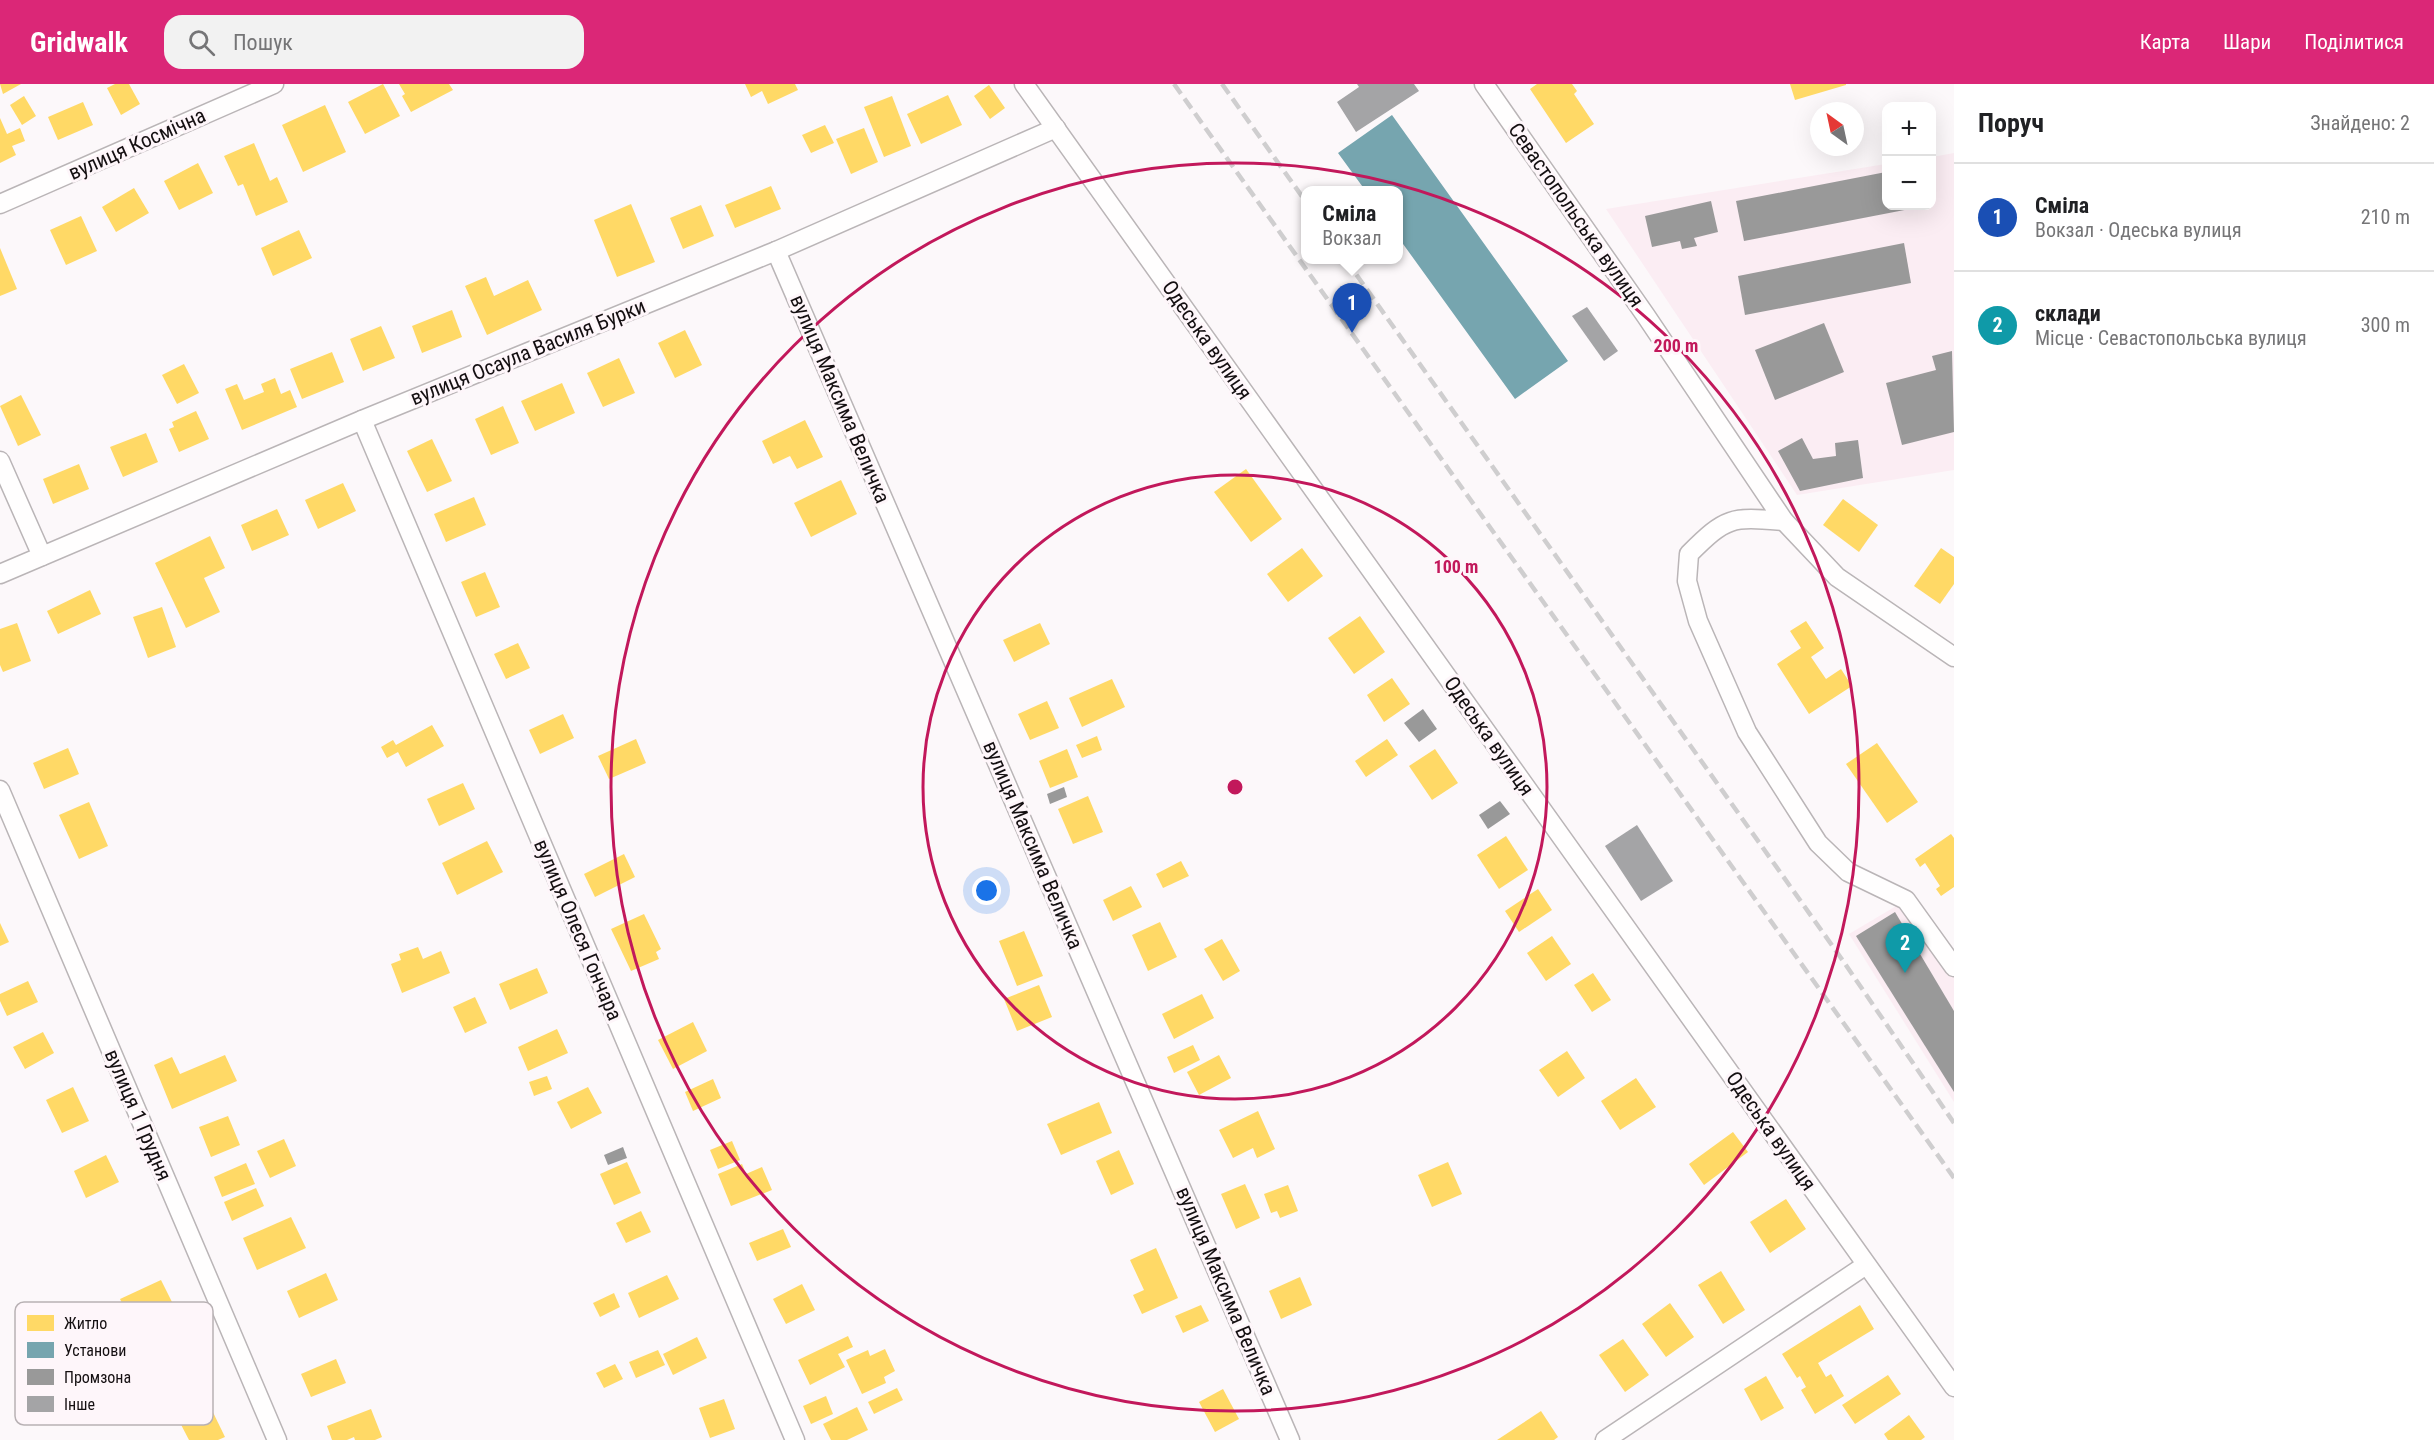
<!DOCTYPE html>
<html lang="uk">
<head>
<meta charset="utf-8">
<style>
	body { margin:0; font-family:"Roboto Condensed",sans-serif; background:#f2f2f2; color:#202124 }
	.controls { position:absolute; right:18px; top:18px; display:grid; overflow:hidden; border-radius:12px; box-shadow:0 6px 24px #0002 }
	.controls button { width:54px; height:54px; display:grid; place-items:center; padding:0; border:0; border-bottom:2px solid #e0e0e0; background:#fff; color:#202124; font:30px sans-serif }
	.compass { position:absolute; left:1810px; top:18px; width:54px; height:54px; border-radius:50%; background:#fff; box-shadow:0 6px 24px #0002; rotate:327deg }
	.you { position:absolute; left:987px; top:807px; width:21px; height:21px; margin:-15px; border:4px solid #fff; border-radius:50%; background:#1a73e8; box-shadow:0 0 0 9px #1a73e833 }
	.badge { display:grid; place-items:center; width:39px; height:39px; border-radius:50%; background:#db2777; color:#fff; font-size:20px; font-weight:700 }
	.pin { position:absolute; translate:-50% -50px; filter:drop-shadow(0 2px 3px #0008) }
	.pin::after { content:''; position:absolute; top:32px; width:21px; height:18px; background:inherit; clip-path:polygon(0 0,100% 0,50% 100%) }
	.popup { position:absolute; left:1301px; top:102px; width:102px; height:78px; box-sizing:border-box; display:grid; place-content:center; border-radius:12px; background:#fff; filter:drop-shadow(0 2px 4px #0005); font-size:20px; white-space:nowrap; color:#757577 }
	.popup b { font-size:22px; color:#202124 }
	.popup::after { content:''; position:absolute; left:50%; top:100%; margin-left:-12px; border:12px solid transparent; border-top-color:#fff }
	.list { margin:0; padding:0; list-style:none }
	h2 { display:flex; justify-content:space-between; align-items:center; height:78px; margin:0; padding:0 24px; font-size:26px }
	h2 small { font-size:20px; font-weight:400; color:#757577 }
	.list li { display:grid; grid-template-columns:39px 1fr auto; gap:18px; align-items:center; box-sizing:border-box; height:108px; padding:0 24px; border-top:2px solid #e0e0e0 }
	.list b { display:block; font-size:22px; white-space:nowrap }
	.list p { margin:0; font-size:20px; white-space:nowrap; color:#757577 }
	.list em { font-size:20px; font-style:normal; color:#757577 }
	.icon { flex:none; width:33px; height:33px; fill:none; stroke:currentColor; stroke-width:2; stroke-linecap:round; stroke-linejoin:round }
	.map { position:relative; flex:none; width:1954px; height:1356px; overflow:hidden }
	header { display:flex; align-items:center; gap:36px; box-sizing:border-box; height:84px; padding:0 30px; background:#db2777; color:#fff }
	header strong { font-size:28px }
	nav { display:flex; gap:33px; margin-inline-start:auto; font-size:21px }
	.search { width:420px; height:54px; background:#f2f2f2; display:flex; align-items:center; gap:15px; box-sizing:border-box; padding:0 21px; border-radius:18px; color:#757577; font-size:22px }
	main { display:flex }
	aside { flex:1; background:#fff }
	.map>svg:first-child { display:block }
</style>
</head>
<body>
<header>
<strong>Gridwalk</strong>
<div class="search"><svg class="icon" aria-label="search" viewBox="0 0 24 24"><circle cx="10" cy="10" r="6"/><path d="M15 15l6 6"/></svg>Пошук</div>
<nav><a>Карта</a><a>Шари</a><a>Поділитися</a></nav>
</header>
<main>
<div class="map">
<svg width="1954" height="1356" viewBox="0 0 1954 1356">
	<rect width="100%" height="100%" fill="#fcf8fa"/>
	<g fill="#fbedf3">
		<polygon points="1954,69 1954,386 1797,411 1606,125 1886,80 1886,122 1932,122 1932,73"/>
		<polygon points="1903,818 1954,889 1954,1018 1849,850"/>
	</g>
	<g fill="#ffd966">
		<polygon points="0,0 21,0 3,10"/>
		<polygon points="115,0 129,0 140,20 121,31 107,4"/>
		<polygon points="383,0 400,32 365,50 348,18"/>
		<polygon points="399,0 449,0 453,6 411,28 402,12 405,10"/>
		<polygon points="745,0 795,0 798,6 768,20 762,7 751,13"/>
		<polygon points="1537,0 1572,0 1577,7 1574,10 1594,40 1566,59 1530,5"/>
		<polygon points="1790,0 1846,0 1846,1 1795,16"/>
		<polygon points="989,1 1005,24 990,35 974,12"/>
		<polygon points="948,11 962,41 921,60 907,30"/>
		<polygon points="24,12 36,32 22,41 10,21"/>
		<polygon points="892,12 911,62 884,73 864,23"/>
		<polygon points="83,18 93,41 58,56 48,33"/>
		<polygon points="325,21 346,68 303,88 282,41"/>
		<polygon points="0,34 7,50 20,44 25,57 12,62 16,71 0,79"/>
		<polygon points="825,41 834,59 811,69 802,51"/>
		<polygon points="864,44 878,78 851,90 836,55"/>
		<polygon points="254,59 270,97 277,93 288,118 256,132 243,100 238,102 224,72"/>
		<polygon points="198,79 213,109 179,126 164,97"/>
		<polygon points="771,102 781,125 735,144 725,121"/>
		<polygon points="134,104 149,129 116,148 102,123"/>
		<polygon points="631,120 655,178 617,193 594,136"/>
		<polygon points="701,121 714,152 683,165 670,134"/>
		<polygon points="81,132 97,167 66,181 50,146"/>
		<polygon points="299,146 312,174 273,192 261,164"/>
		<polygon points="0,164 17,205 0,212"/>
		<polygon points="486,193 494,212 528,196 542,226 487,251 465,202"/>
		<polygon points="452,226 462,253 422,269 412,242"/>
		<polygon points="381,242 395,274 363,287 350,255"/>
		<polygon points="685,246 702,281 675,294 658,259"/>
		<polygon points="332,268 344,298 302,315 290,285"/>
		<polygon points="619,274 635,309 603,323 587,289"/>
		<polygon points="184,280 199,309 177,320 162,291"/>
		<polygon points="275,294 281,310 290,306 297,323 242,346 225,305 237,300 244,316 264,308 261,300"/>
		<polygon points="562,299 575,329 535,347 521,317"/>
		<polygon points="21,311 41,351 18,362 0,322"/>
		<polygon points="503,322 519,359 491,371 475,335"/>
		<polygon points="196,327 209,355 179,368 169,345 174,343 172,338"/>
		<polygon points="805,336 823,373 797,385 790,372 773,380 762,357"/>
		<polygon points="146,349 158,378 123,393 110,363"/>
		<polygon points="432,355 452,397 427,408 407,367"/>
		<polygon points="79,380 89,405 53,420 43,395"/>
		<polygon points="1246,385 1282,435 1251,458 1214,408"/>
		<polygon points="841,396 857,430 811,453 794,419"/>
		<polygon points="343,399 356,427 318,445 305,416"/>
		<polygon points="474,413 486,441 446,458 434,430"/>
		<polygon points="1843,415 1878,441 1859,468 1823,441"/>
		<polygon points="277,425 289,451 252,467 241,441"/>
		<polygon points="210,452 225,484 204,494 220,528 186,544 155,479"/>
		<polygon points="1302,464 1323,492 1288,518 1267,490"/>
		<polygon points="1941,464 1954,473 1954,500 1940,520 1914,502"/>
		<polygon points="485,488 500,523 476,533 461,498"/>
		<polygon points="90,506 101,530 58,550 47,527"/>
		<polygon points="162,523 176,563 148,574 133,533"/>
		<polygon points="1360,532 1385,568 1354,590 1328,554"/>
		<polygon points="1806,537 1824,564 1811,573 1826,595 1841,585 1852,602 1809,630 1777,580 1801,564 1790,547"/>
		<polygon points="17,539 31,577 3,588 0,581 0,545"/>
		<polygon points="1040,539 1050,560 1014,578 1003,556"/>
		<polygon points="518,559 530,584 506,595 494,570"/>
		<polygon points="1392,594 1410,620 1384,638 1367,611"/>
		<polygon points="1112,595 1125,623 1082,643 1069,614"/>
		<polygon points="1047,617 1059,644 1030,656 1018,630"/>
		<polygon points="563,630 574,654 540,670 529,646"/>
		<polygon points="432,641 444,662 406,683 398,668 387,674 381,663 393,656 396,661"/>
		<polygon points="1097,652 1102,666 1082,674 1076,661"/>
		<polygon points="636,655 646,679 609,695 598,672"/>
		<polygon points="1387,655 1398,671 1366,693 1355,677"/>
		<polygon points="1877,659 1918,718 1887,739 1846,680"/>
		<polygon points="68,664 79,690 44,705 33,679"/>
		<polygon points="1067,665 1078,693 1050,704 1039,677"/>
		<polygon points="1435,665 1458,699 1432,716 1409,682"/>
		<polygon points="463,699 475,725 439,742 427,715"/>
		<polygon points="1088,712 1103,748 1073,760 1058,725"/>
		<polygon points="89,718 108,762 79,775 59,731"/>
		<polygon points="1951,750 1954,754 1954,803 1941,812 1936,805 1940,802 1925,779 1920,783 1915,775"/>
		<polygon points="1506,752 1528,786 1499,805 1477,771"/>
		<polygon points="487,757 503,788 457,811 442,779"/>
		<polygon points="624,770 635,793 595,813 584,790"/>
		<polygon points="1181,777 1189,792 1163,804 1156,790"/>
		<polygon points="1131,802 1142,823 1113,837 1103,816"/>
		<polygon points="1538,805 1552,826 1519,848 1505,827"/>
		<polygon points="644,830 661,865 656,868 659,875 631,887 611,845"/>
		<polygon points="1160,838 1177,873 1148,887 1132,851"/>
		<polygon points="0,839 9,858 0,862"/>
		<polygon points="1024,847 1043,892 1017,902 999,857"/>
		<polygon points="1552,852 1571,880 1546,897 1527,869"/>
		<polygon points="1222,855 1240,887 1223,897 1204,865"/>
		<polygon points="418,863 423,875 441,867 450,889 402,909 391,880 401,876 399,870"/>
		<polygon points="537,884 548,909 510,926 499,900"/>
		<polygon points="1593,889 1611,916 1592,928 1574,901"/>
		<polygon points="28,897 38,918 7,932 0,917 0,910"/>
		<polygon points="1039,901 1052,933 1017,947 1004,915"/>
		<polygon points="1202,910 1214,934 1174,955 1162,930"/>
		<polygon points="475,913 487,939 465,949 453,923"/>
		<polygon points="693,938 707,967 673,985 658,956"/>
		<polygon points="557,945 568,969 528,987 518,963"/>
		<polygon points="43,948 54,969 25,985 13,963"/>
		<polygon points="1193,961 1200,976 1174,989 1167,973"/>
		<polygon points="1567,967 1585,994 1558,1013 1539,986"/>
		<polygon points="225,971 237,997 172,1025 154,981 172,973 180,990"/>
		<polygon points="1219,971 1231,994 1199,1011 1187,988"/>
		<polygon points="547,992 552,1005 534,1012 529,998"/>
		<polygon points="1636,994 1656,1023 1620,1046 1601,1017"/>
		<polygon points="713,995 721,1014 693,1027 685,1008"/>
		<polygon points="73,1003 89,1037 62,1049 46,1016"/>
		<polygon points="588,1003 602,1029 571,1045 557,1018"/>
		<polygon points="1099,1018 1112,1049 1061,1071 1047,1040"/>
		<polygon points="1258,1027 1275,1065 1257,1074 1253,1064 1233,1074 1219,1046"/>
		<polygon points="228,1032 240,1061 211,1073 199,1043"/>
		<polygon points="1733,1048 1748,1068 1704,1101 1689,1080"/>
		<polygon points="284,1055 296,1082 270,1094 257,1067"/>
		<polygon points="732,1057 740,1076 718,1085 710,1066"/>
		<polygon points="1119,1066 1134,1100 1111,1111 1096,1077"/>
		<polygon points="106,1071 119,1098 86,1114 74,1087"/>
		<polygon points="627,1078 641,1109 614,1121 600,1090"/>
		<polygon points="1448,1078 1462,1110 1432,1123 1418,1091"/>
		<polygon points="246,1079 255,1100 222,1113 214,1093"/>
		<polygon points="742,1080 746,1090 762,1083 772,1106 731,1122 718,1090"/>
		<polygon points="1245,1100 1260,1134 1236,1145 1221,1110"/>
		<polygon points="1288,1101 1298,1127 1280,1134 1277,1127 1271,1129 1264,1110"/>
		<polygon points="256,1104 264,1122 232,1137 224,1118"/>
		<polygon points="1786,1115 1806,1145 1770,1169 1750,1138"/>
		<polygon points="641,1127 651,1148 626,1159 616,1139"/>
		<polygon points="291,1133 306,1164 257,1186 243,1154"/>
		<polygon points="783,1145 791,1163 757,1177 749,1159"/>
		<polygon points="1156,1164 1178,1214 1142,1230 1133,1211 1144,1206 1130,1176"/>
		<polygon points="1721,1187 1745,1226 1723,1240 1698,1201"/>
		<polygon points="326,1189 338,1216 299,1234 287,1207"/>
		<polygon points="667,1191 679,1215 639,1234 628,1209"/>
		<polygon points="1300,1193 1312,1221 1281,1235 1269,1207"/>
		<polygon points="161,1196 174,1222 133,1242 120,1215"/>
		<polygon points="802,1200 815,1226 786,1240 773,1215"/>
		<polygon points="614,1209 620,1223 600,1233 593,1219"/>
		<polygon points="1670,1219 1694,1253 1666,1273 1642,1240"/>
		<polygon points="1201,1221 1209,1237 1183,1249 1175,1232"/>
		<polygon points="1860,1221 1874,1245 1818,1279 1826,1293 1831,1290 1844,1312 1815,1330 1801,1306 1806,1303 1800,1292 1797,1294 1782,1270"/>
		<polygon points="848,1252 853,1263 838,1270 845,1283 810,1301 798,1276"/>
		<polygon points="697,1253 707,1274 673,1291 663,1270"/>
		<polygon points="1623,1255 1649,1291 1625,1308 1599,1271"/>
		<polygon points="200,1260 210,1283 163,1304 153,1281"/>
		<polygon points="885,1265 895,1287 884,1293 886,1299 862,1310 846,1276 868,1266 870,1272"/>
		<polygon points="658,1266 665,1281 636,1294 629,1278"/>
		<polygon points="336,1275 346,1299 311,1313 301,1290"/>
		<polygon points="615,1280 623,1295 604,1304 596,1289"/>
		<polygon points="1888,1291 1901,1310 1855,1340 1842,1321"/>
		<polygon points="1766,1292 1784,1324 1761,1337 1744,1305"/>
		<polygon points="897,1304 903,1316 874,1330 868,1318"/>
		<polygon points="1223,1305 1239,1335 1215,1348 1199,1318"/>
		<polygon points="826,1312 833,1330 811,1340 803,1322"/>
		<polygon points="724,1315 735,1345 710,1354 699,1324"/>
		<polygon points="207,1316 225,1353 218,1356 189,1356 176,1331"/>
		<polygon points="857,1323 868,1346 847,1356 831,1356 823,1340"/>
		<polygon points="371,1325 382,1353 375,1356 355,1356 354,1353 347,1356 332,1356 327,1342"/>
		<polygon points="1541,1327 1558,1353 1554,1356 1497,1356"/>
		<polygon points="1909,1331 1925,1353 1921,1356 1888,1356 1884,1350"/>
	</g>
	<polygon fill="#76a5af" points="1392,31 1568,277 1515,315 1398,153 1398,106 1365,106 1338,69"/>
	<g fill="#999">
		<polygon points="1886,88 1886,122 1920,123 1744,157 1736,117"/>
		<polygon points="1711,117 1718,148 1694,154 1697,162 1682,165 1680,157 1652,163 1645,132"/>
		<polygon points="1904,159 1911,199 1745,231 1738,192"/>
		<polygon points="1824,239 1844,288 1775,316 1755,266"/>
		<polygon points="1952,267 1954,348 1902,361 1886,299 1936,286 1932,272"/>
		<polygon points="1802,354 1813,375 1836,372 1835,359 1858,356 1863,394 1800,407 1778,367"/>
		<polygon points="1423,625 1437,645 1419,658 1404,639"/>
		<polygon points="1064,703 1067,713 1050,720 1047,710"/>
		<polygon points="1500,717 1510,730 1488,745 1479,731"/>
		<polygon points="1895,828 1954,927 1954,1008 1856,852"/>
		<polygon points="623,1063 627,1074 608,1081 604,1071"/>
	</g>
	<g fill="#a4a4a6">
		<polygon points="1357,0 1414,0 1419,7 1356,48 1337,18 1359,3"/>
		<polygon points="1587,223 1618,267 1604,277 1572,232"/>
		<polygon points="1637,741 1673,797 1641,817 1605,762"/>
	</g>
	<g fill="none" stroke-linecap="round" stroke-linejoin="round">
		<defs>
			<g id="street">
				<polyline points="1024,0 1954,1303"/>
				<path d="M1484,0l162,232 138,205c-53,-4 -57,-5 -95,33l-2,27 11,40 49,111 71,111 30,29 58,28 48,67"/>
				<polyline points="0,120 274,0"/>
				<polyline points="776,167 1290,1356"/>
				<polyline points="362,336 795,1356"/>
				<polyline points="0,377 42,472"/>
				<polyline points="1784,437 1837,493 1954,573"/>
				<polyline points="0,490 362,336 776,167 1056,44"/>
				<polyline points="0,706 277,1356"/>
				<polyline points="1605,1356 1866,1181"/>
			</g>
		</defs>
		<use href="#street" stroke="#bab5b7" stroke-width="21"/>
		<use href="#street" stroke="#fffefe" stroke-width="18"/>
		<g stroke="#cfcecf" stroke-width="4.5" stroke-dasharray="12 6" stroke-linecap="butt">
			<polyline points="1174,0 1954,1094"/>
			<polyline points="1222,0 1306,118"/>
			<polyline points="1346,176 1841,874 1954,1039"/>
		</g>
	</g>
	<g fill="none" stroke="#c2185b" stroke-width="3">
		<circle cx="1235" cy="703" r="312"/>
		<circle cx="1235" cy="703" r="624"/>
	</g>
	<g text-anchor="middle" stroke-width="6" stroke-linejoin="round" paint-order="stroke">
		<g font-size="21" fill="#140f11" stroke="#fef6fa">
			<text transform="translate(137 60) rotate(-24)" y="7">вулиця Космічна</text>
			<text transform="translate(1576 131) rotate(55)" y="7">Севастопольська вулиця</text>
			<text transform="translate(1207 256) rotate(55)" y="7">Одеська вулиця</text>
			<text transform="translate(528 268) rotate(-22)" y="7">вулиця Осаула Василя Бурки</text>
			<text transform="translate(840 315) rotate(67)" y="7">вулиця Максима Величка</text>
			<text transform="translate(1489 652) rotate(55)" y="7">Одеська вулиця</text>
			<text transform="translate(1033 761) rotate(67)" y="7">вулиця Максима Величка</text>
			<text transform="translate(578 846) rotate(67)" y="7">вулиця Олеся Гончара</text>
			<text transform="translate(138 1031) rotate(67)" y="7">вулиця 1 Грудня</text>
			<text transform="translate(1771 1047) rotate(55)" y="7">Одеська вулиця</text>
			<text transform="translate(1226 1207) rotate(67)" y="7">вулиця Максима Величка</text>
		</g>
	</g>
	<rect x="15" y="1218" width="198" height="123" rx="9" fill="#fef6fa" stroke="#b8b1b4" stroke-width="1.5"/>
	<rect x="27" y="1231" width="27" height="16" fill="#ffd966"/>
	<rect x="27" y="1258" width="27" height="16" fill="#76a5af"/>
	<rect x="27" y="1285" width="27" height="16" fill="#999"/>
	<rect x="27" y="1312" width="27" height="16" fill="#a4a4a6"/>
	<g font-size="16" fill="#140f11">
		<text x="64" y="1245">Житло</text>
		<text x="64" y="1272">Установи</text>
		<text x="64" y="1299">Промзона</text>
		<text x="64" y="1326">Інше</text>
	</g>
	<circle cx="1235" cy="703" r="9" fill="#c2185b" stroke="#fef6fa" stroke-width="3"/>
	<g font-size="18" text-anchor="middle" font-weight="bold" fill="#c2185b" stroke="#fef6fa" stroke-width="6" stroke-linejoin="round" paint-order="stroke">
		<text x="1676" y="268">200 m</text>
		<text x="1456" y="489">100 m</text>
	</g>
</svg>
<div class="controls">
<button>+</button>
<button>−</button>
</div>
<svg class="compass" viewBox="-18 -18 36 36"><path d="M0-13l5 13h-10z" fill="#e53935"/><path d="M0 13l5-13h-10z" fill="#757577"/></svg>
<div class="you"></div>
<div class="pin badge" style="left:1352px;top:249px;background:#1a4fb4">1</div>
<div class="popup"><b>Сміла</b>Вокзал</div>
<div class="pin badge" style="left:1905px;top:889px;background:#0f9aa8">2</div>
</div>
<aside>
<h2>Поруч<small>Знайдено: 2</small></h2>
<ul class="list">
<li><span class="badge" style="background:#1a4fb4">1</span><div><b>Сміла</b><p>Вокзал · Одеська вулиця</p></div><em>210 m</em></li>
<li><span class="badge" style="background:#0f9aa8">2</span><div><b>склади</b><p>Місце · Севастопольська вулиця</p></div><em>300 m</em></li>
</ul>
</aside>
</main>
</body>
</html>
